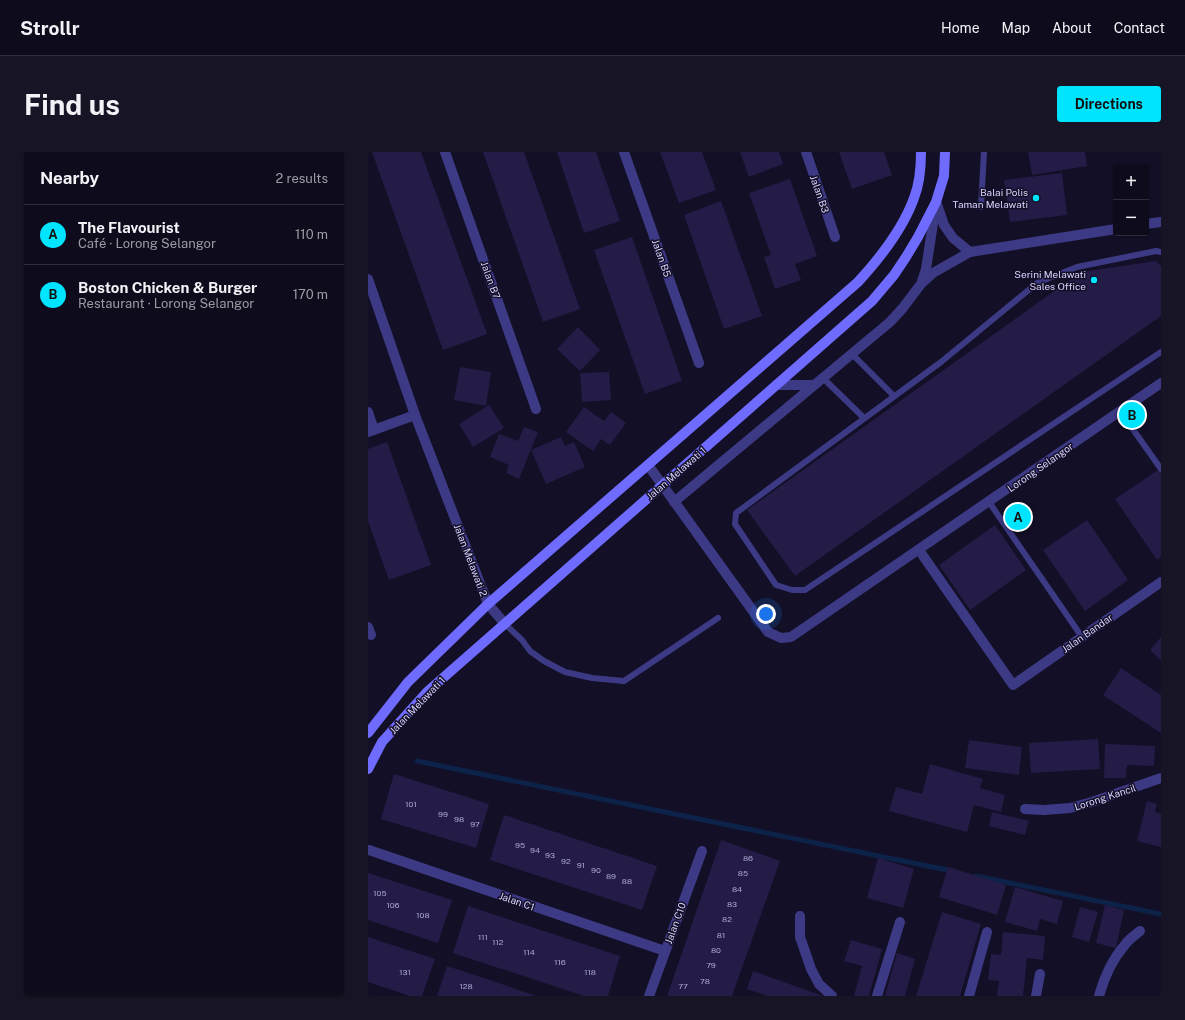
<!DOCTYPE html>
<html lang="en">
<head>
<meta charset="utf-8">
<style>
	body { margin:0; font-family:"Public Sans",sans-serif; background:#171425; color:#f1f3f6 }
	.controls { position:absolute; right:12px; top:12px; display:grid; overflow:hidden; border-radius:4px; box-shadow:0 1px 3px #0004 }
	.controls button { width:36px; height:36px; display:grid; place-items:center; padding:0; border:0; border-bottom:1px solid #2e2b3b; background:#0e0b1c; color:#f1f3f6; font:20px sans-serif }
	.you { position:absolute; left:398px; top:462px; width:14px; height:14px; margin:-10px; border:3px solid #fff; border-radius:50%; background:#1a73e8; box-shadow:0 0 0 6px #1a73e833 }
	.badge { display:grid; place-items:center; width:26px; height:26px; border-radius:50%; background:#00e5ff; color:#111; font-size:13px; font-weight:700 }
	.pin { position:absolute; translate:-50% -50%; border:2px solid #fff; box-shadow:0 1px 4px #0006 }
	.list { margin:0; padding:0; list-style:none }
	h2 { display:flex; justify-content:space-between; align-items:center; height:52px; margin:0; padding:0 16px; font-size:17px }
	h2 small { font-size:13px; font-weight:400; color:#9b9ba3 }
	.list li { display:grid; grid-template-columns:26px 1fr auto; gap:12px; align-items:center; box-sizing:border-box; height:60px; padding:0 16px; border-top:1px solid #2e2b3b }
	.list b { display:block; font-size:15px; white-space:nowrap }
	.list p { margin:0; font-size:13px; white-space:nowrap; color:#9b9ba3 }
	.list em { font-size:13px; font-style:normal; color:#9b9ba3 }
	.map { position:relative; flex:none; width:793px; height:844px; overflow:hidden; border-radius:4px }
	header { display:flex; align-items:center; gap:24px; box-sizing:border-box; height:56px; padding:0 20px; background:#0e0b1c; border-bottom:1px solid #2e2b3b }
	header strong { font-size:19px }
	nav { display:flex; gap:22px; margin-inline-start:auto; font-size:14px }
	.intro { display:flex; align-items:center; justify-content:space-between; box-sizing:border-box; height:96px; padding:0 24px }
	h1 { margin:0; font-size:28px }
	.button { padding:10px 18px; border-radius:4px; background:#00e5ff; color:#111; font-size:14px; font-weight:700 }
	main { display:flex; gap:24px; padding:0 24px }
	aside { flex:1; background:#0e0b1c; border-radius:4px; box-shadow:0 1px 3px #0004 }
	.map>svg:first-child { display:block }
</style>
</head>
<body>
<header>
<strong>Strollr</strong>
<nav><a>Home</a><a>Map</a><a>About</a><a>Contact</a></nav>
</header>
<div class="intro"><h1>Find us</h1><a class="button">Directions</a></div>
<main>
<aside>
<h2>Nearby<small>2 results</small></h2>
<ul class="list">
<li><span class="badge">A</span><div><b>The Flavourist</b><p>Café · Lorong Selangor</p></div><em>110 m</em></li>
<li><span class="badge">B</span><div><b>Boston Chicken &amp; Burger</b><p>Restaurant · Lorong Selangor</p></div><em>170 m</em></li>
</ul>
</aside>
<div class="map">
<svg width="793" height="844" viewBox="0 0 793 844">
	<rect width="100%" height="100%" fill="#130f26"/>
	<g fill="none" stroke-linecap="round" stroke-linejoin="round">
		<g stroke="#0c2248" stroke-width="5">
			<polyline points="49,609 584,719"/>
			<polyline points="608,724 793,762"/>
		</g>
	</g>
	<g fill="#241b47">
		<polygon points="4,0 53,0 119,182 75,198"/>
		<polygon points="115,0 156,0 212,157 175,170"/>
		<polygon points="189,0 228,0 252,69 216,81"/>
		<polygon points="292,0 334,0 348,38 311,51"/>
		<polygon points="372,0 411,0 415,12 381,25"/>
		<polygon points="471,0 516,0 524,23 484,37"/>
		<polygon points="660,0 717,0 719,14 664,23"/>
		<polygon points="694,21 699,63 642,70 636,28"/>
		<polygon points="422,27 449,104 427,112 433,128 407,137 396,105 403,103 381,41"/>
		<polygon points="353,49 394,164 356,177 316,63"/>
		<polygon points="264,85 314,229 277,242 226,98"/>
		<polygon points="788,109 793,114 793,164 427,424 379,358 713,120"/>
		<polygon points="210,175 232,198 212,219 189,197"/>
		<polygon points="92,215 123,220 118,254 86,248"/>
		<polygon points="241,220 243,248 214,250 212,221"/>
		<polygon points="121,253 136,276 105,295 91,272"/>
		<polygon points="216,255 236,269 243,260 258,271 242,293 233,287 225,299 198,280"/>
		<polygon points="156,275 170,280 151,327 138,321 141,313 122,305 131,282 150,289"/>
		<polygon points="193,285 197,294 206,290 217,315 178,332 163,298"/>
		<polygon points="19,290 63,413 21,428 0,369 0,297"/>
		<polygon points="790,318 793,321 793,405 789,408 747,347"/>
		<polygon points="719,368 760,428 717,459 675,398"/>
		<polygon points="627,373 658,418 602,458 571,413"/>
		<polygon points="793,485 793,508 782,498"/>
		<polygon points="753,516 793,543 793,581 735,543"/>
		<polygon points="730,587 732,617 663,621 661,591"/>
		<polygon points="601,588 654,595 651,623 597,616"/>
		<polygon points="737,592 787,594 786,614 759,613 758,626 736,626"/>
		<polygon points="562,612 615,627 612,636 637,643 633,660 606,653 599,680 521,659 528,635 554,642"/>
		<polygon points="26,622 121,652 108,696 13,667"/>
		<polygon points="779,649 789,652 787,660 793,662 793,695 769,689"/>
		<polygon points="624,660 661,669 657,683 621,674"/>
		<polygon points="136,663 289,714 274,758 122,708"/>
		<polygon points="353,688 412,709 385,785 364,844 299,844"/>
		<polygon points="510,706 546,717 535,756 499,746"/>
		<polygon points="580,715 638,733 629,763 571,745"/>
		<polygon points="0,721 84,748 70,791 0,768"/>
		<polygon points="647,735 695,749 689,772 672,767 669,779 637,770"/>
		<polygon points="737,753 756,758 748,796 728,791"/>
		<polygon points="100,754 252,804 240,844 216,844 85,801"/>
		<polygon points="712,755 730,760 721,790 704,785"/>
		<polygon points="574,760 613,772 592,844 548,844"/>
		<polygon points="635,780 677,784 675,808 659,806 655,844 629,844 631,829 620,828 623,802 633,803"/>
		<polygon points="0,785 67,807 54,844 42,844 0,830"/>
		<polygon points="483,788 514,797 501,844 486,844 494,814 476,809"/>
		<polygon points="529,801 547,807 537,844 517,844"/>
		<polygon points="79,814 125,829 168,844 69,844"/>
		<polygon points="385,819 455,844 399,844 379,837"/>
	</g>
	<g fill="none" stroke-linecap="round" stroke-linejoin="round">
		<g stroke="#3d3a85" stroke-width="6">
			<polyline points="613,55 616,0"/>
			<polyline points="793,100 788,99 709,115 669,131 573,210 368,361 367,372 408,433 424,438 437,438 793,200"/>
			<polyline points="484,202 526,244"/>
			<polyline points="455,226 496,266"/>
			<polyline points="752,259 793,317"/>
			<polyline points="621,350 714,485"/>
			<polyline points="137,472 154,488 162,499 176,509 197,520 224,526 256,529 350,466"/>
		</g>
		<g stroke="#3d3a85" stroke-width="10">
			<polyline points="77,0 168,257"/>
			<polyline points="256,0 331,211"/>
			<polyline points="438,0 467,85"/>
			<polyline points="569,52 576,73 585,86 602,100"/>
			<polyline points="778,72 793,70"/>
			<polyline points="0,127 47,263 120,452 137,472"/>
			<polyline points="555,130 565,121 602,100 748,77"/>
			<polyline points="408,233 446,233"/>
			<polyline points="0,260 6,278"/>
			<polyline points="0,280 47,263"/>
			<polyline points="280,313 400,480 413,486 423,485 793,231"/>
			<polyline points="306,350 522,170 534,157 553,132 558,117 568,52"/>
			<polyline points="551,398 645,533 793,430"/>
			<polyline points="0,475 3,483"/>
			<polyline points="657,657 676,658 702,656 724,650 793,626"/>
			<polyline points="1,698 297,799"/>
			<polyline points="432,764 432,785 443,817 451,832 464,844"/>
			<polyline points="281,844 334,699"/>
			<polyline points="509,844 532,770"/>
			<polyline points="601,844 619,780"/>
			<polyline points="668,844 672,822"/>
			<path d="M731,844c5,-18 13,-36 25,-50 4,-6 11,-11 16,-15"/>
		</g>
		<g stroke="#6f6bff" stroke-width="10">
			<path d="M0,581l40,-51 80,-78 370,-322c22,-24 45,-53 56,-84 6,-15 7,-31 7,-46"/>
			<polyline points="0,617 14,590 59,540 504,149 526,123 538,105 550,85 568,50 576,24 577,0"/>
		</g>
	</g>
	<g fill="#00e5ff" stroke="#130f26" stroke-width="1.5">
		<circle cx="668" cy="46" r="4"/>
		<circle cx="726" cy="128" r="4"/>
	</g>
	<g text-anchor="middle" stroke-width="3" stroke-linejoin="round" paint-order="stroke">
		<g font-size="8" fill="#aca6d1">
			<text x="43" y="655">101</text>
			<text x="75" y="665">99</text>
			<text x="91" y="670">98</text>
			<text x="107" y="675">97</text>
			<text x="152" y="696">95</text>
			<text x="167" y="701">94</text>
			<text x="182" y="706">93</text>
			<text x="380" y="709">86</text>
			<text x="198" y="712">92</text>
			<text x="213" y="716">91</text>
			<text x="228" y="721">90</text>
			<text x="375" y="724">85</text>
			<text x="243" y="727">89</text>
			<text x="259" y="732">88</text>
			<text x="369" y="740">84</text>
			<text x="12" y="744">105</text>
			<text x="364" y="755">83</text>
			<text x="25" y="756">106</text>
			<text x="55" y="766">108</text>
			<text x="359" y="770">82</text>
			<text x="353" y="786">81</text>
			<text x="115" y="788">111</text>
			<text x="130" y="793">112</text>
			<text x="348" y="801">80</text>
			<text x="161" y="803">114</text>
			<text x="192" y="813">116</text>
			<text x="343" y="816">79</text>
			<text x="37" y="823">131</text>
			<text x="222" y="823">118</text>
			<text x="337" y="832">78</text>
			<text x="98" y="837">128</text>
			<text x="315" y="837">77</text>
		</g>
		<g font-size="10" fill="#d9d4ff" stroke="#130f26" text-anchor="end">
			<text x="660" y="44">Balai Polis<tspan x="660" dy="12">Taman Melawati</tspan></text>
			<text x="718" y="126">Serini Melawati<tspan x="718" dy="12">Sales Office</tspan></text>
		</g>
		<g font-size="10" fill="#d9d4ff" stroke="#130f26">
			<text transform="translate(452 42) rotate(71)" y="4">Jalan B3</text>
			<text transform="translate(294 106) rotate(71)" y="4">Jalan B5</text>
			<text transform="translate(123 128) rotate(70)" y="4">Jalan B7</text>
			<text transform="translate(672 315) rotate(-35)" y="4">Lorong Selangor</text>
			<text transform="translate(308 321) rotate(-41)" y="4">Jalan Melawati 1</text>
			<text transform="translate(103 408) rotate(69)" y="4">Jalan Melawati 2</text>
			<text transform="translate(719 481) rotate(-35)" y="4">Jalan Bandar</text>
			<text transform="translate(49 553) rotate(-46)" y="4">Jalan Melawati 1</text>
			<text transform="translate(737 645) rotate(-18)" y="4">Lorong Kancil</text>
			<text transform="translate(149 749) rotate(19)" y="4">Jalan C1</text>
			<text transform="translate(307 771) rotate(-70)" y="4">Jalan C10</text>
		</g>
	</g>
</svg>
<div class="controls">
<button>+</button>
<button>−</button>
</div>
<div class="you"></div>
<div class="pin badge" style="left:650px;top:365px">A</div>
<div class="pin badge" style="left:764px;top:263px">B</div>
</div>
</main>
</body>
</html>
